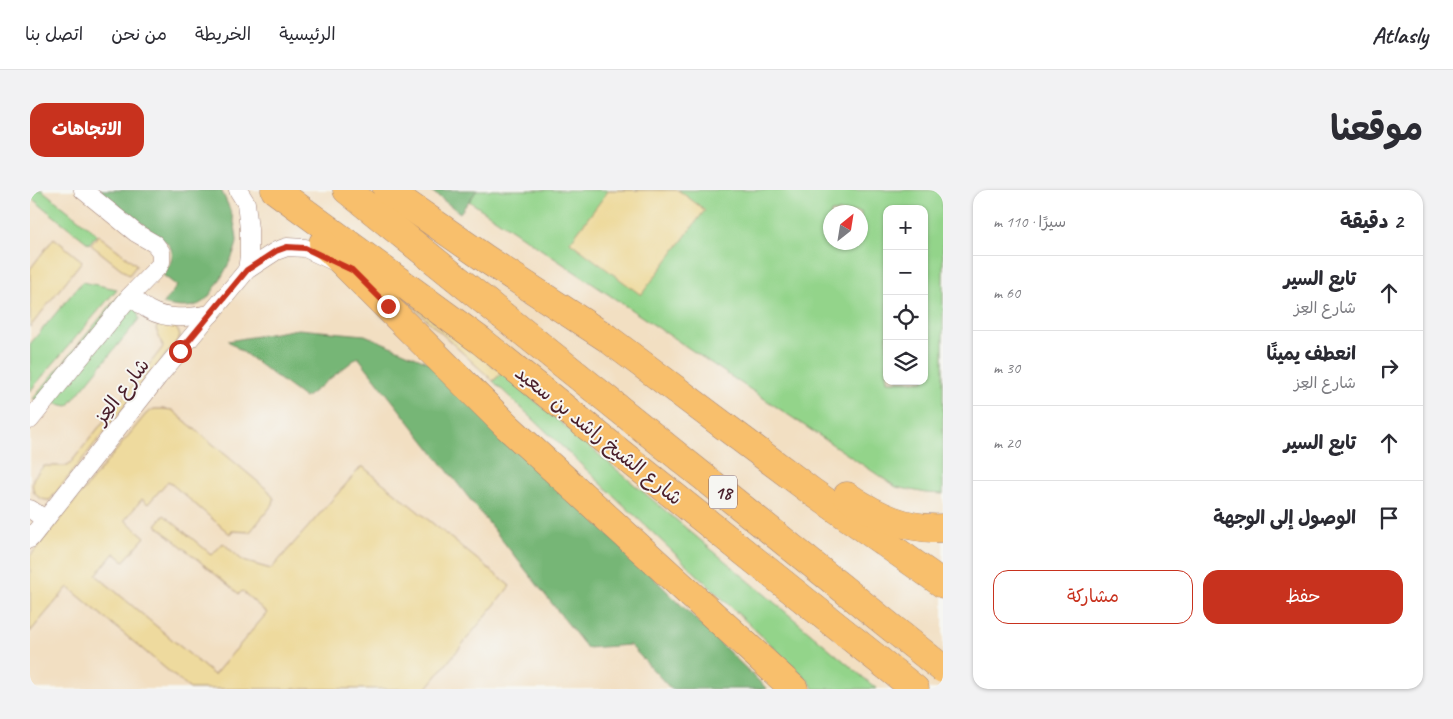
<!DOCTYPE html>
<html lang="ar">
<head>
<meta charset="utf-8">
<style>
	body { margin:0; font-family:Caveat,"Playpen Sans Arabic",sans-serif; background:#f2f2f3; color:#2b2b33; direction:rtl }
	.controls { position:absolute; right:15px; top:15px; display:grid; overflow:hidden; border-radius:10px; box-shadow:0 1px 4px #0004 }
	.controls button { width:45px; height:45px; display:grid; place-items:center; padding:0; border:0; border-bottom:1px solid #e1e1e2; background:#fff; color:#2b2b33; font:25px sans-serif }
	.compass { position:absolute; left:793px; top:15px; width:45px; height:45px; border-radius:50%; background:#fff; box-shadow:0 1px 4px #0004; rotate:30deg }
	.stop { position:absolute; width:15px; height:15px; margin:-11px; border:4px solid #c8321e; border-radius:50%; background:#fff }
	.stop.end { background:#c8321e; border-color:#fff; box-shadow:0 1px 5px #0008 }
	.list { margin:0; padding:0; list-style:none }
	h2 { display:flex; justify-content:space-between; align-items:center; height:65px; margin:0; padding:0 20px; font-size:21px }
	h2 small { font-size:16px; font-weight:400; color:#7c7c81 }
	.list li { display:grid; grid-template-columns:32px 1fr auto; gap:15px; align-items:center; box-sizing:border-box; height:75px; padding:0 20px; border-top:1px solid #e1e1e2 }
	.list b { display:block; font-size:19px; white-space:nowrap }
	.list p { margin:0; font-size:16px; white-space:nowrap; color:#7c7c81 }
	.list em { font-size:16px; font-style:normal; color:#7c7c81 }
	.actions { display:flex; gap:10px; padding:15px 20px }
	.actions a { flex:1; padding:11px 0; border:1px solid #c8321e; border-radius:15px; text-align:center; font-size:18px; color:#c8321e }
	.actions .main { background:#c8321e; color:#fff }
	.icon { flex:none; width:28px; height:28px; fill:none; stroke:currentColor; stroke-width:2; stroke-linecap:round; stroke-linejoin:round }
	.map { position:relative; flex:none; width:913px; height:499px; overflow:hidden; direction:ltr; border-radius:15px }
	header { display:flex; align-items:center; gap:30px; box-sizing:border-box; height:70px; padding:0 25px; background:#fff; border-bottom:1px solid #e1e1e2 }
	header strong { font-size:24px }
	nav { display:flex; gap:28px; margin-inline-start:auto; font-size:18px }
	.intro { display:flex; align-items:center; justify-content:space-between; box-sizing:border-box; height:120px; padding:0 30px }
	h1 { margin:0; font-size:35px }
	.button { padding:12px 22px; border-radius:15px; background:#c8321e; color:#fff; font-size:18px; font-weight:700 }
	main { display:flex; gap:30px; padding:0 30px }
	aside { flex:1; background:#fff; border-radius:15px; box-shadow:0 1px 4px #0004 }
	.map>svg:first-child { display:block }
</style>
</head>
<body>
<header>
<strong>Atlasly</strong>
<nav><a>الرئيسية</a><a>الخريطة</a><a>من نحن</a><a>اتصل بنا</a></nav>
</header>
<div class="intro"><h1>موقعنا</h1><a class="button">الاتجاهات</a></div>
<main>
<aside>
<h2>2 دقيقة<small>سيرًا · 110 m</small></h2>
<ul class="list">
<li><svg class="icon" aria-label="ahead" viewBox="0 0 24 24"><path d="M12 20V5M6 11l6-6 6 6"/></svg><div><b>تابع السير</b><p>شارع العِز</p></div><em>60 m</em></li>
<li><svg class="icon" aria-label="right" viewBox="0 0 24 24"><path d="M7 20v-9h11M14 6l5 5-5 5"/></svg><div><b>انعطف يمينًا</b><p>شارع العِز</p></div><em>30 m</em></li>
<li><svg class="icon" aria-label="ahead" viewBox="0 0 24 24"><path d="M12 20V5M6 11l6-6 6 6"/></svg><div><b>تابع السير</b></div><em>20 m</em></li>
<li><svg class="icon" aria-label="arrive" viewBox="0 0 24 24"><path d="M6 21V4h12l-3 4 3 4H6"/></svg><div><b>الوصول إلى الوجهة</b></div></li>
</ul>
<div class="actions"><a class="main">حفظ</a><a>مشاركة</a></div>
</aside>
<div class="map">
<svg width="913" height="499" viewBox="0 0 913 499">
	<rect width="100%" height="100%" fill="#f6f6f2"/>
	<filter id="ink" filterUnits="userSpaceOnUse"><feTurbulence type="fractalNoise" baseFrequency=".02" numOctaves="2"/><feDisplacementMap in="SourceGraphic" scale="10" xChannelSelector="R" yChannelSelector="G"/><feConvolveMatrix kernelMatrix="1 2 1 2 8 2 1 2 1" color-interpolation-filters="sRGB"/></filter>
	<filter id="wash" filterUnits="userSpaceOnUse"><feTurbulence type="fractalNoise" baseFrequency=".0096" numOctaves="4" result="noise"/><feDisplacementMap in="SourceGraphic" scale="20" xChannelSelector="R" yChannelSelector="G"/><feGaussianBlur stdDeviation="1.12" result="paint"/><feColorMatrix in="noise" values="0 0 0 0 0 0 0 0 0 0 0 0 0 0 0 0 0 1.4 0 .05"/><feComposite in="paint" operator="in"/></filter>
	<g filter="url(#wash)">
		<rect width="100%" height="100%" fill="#f2dfc2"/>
		<g fill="#93d48a" stroke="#6e7a5a" fill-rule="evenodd">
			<polygon points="0,0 12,0 67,44 59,54 0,7"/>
			<path d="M447,0h466v304l-17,-1 -30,-6 -427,-286zM857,19h37v172h-37zM801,22h30v30h-30z"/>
			<polygon points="52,92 87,99 0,201 0,154"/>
			<polygon points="91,103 106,115 109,129 38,216 3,209"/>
			<polygon points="472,183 847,499 784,499 777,489 463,191"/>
		</g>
		<g fill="#76b676" stroke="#606a50">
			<path d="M69,0h122c8,16 15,32 16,51 0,11 -24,54 -33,60 -11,9 -29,6 -41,3l14,-18 -14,-11c8,-11 15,-23 2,-34z"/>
			<polygon points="400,0 447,0 430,23"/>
			<polygon points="268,139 335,145 407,176 737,499 641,499 600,455 557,458 328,167 275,208 198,151"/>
		</g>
		<g fill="#eeda9e" stroke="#9c7c64">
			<polygon points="579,0 648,0 675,20 611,105 540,52"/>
			<polygon points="68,45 107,75 99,85 61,55"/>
			<polygon points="24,48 52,71 0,137 0,79"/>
			<polygon points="370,105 472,183 463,191"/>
			<path d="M134,133c9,2 14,4 16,14l-130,163c-12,1 -20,-9 -17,-21 3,-5 7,-9 11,-13h24l95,-119 -7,-18 3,-5z"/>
			<polygon points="124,219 133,219 142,220 239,301 244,309 243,314 220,342 202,341 200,344 138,291 118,314 112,309 95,330 115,347 94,371 84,363 66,385 184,485 237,423 212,401 209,404 126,335 134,325 182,365 193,353 213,371 241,379 332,276 480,396 396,499 160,499 38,397 0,442 0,366 116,224"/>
		</g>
	</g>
	<g filter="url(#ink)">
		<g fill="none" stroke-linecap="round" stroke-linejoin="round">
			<defs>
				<g id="minor">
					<polyline points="208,0 216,13 219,39 219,66 217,80"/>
					<path d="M100,106c6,5 12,10 19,14 20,11 41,7 62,4"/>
					<polyline points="0,230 100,106 129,76 131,72 131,62 125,54 106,43 53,0"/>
					<polyline points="0,319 15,329"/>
					<polyline points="0,349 128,187 217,80 246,61 257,57 275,58 303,71"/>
				</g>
				<g id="primary">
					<polyline points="245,0 451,151 885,499"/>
					<polyline points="317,0 472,125"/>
					<polyline points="357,0 456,69 577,148 781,301 913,394"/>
					<polyline points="293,53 478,237 764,499"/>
					<path d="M817,306c30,20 59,34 96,32"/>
				</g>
			</defs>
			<use href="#minor" stroke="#9e7f76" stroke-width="19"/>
			<use href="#primary" stroke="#9e7f76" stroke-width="29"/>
			<use href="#minor" stroke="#fff" stroke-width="18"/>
			<use href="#primary" stroke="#f8bf6c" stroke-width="28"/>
			<defs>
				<polyline id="primary-bridge" points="472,125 913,479"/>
			</defs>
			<use href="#primary-bridge" stroke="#9e7f76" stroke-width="29" stroke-linecap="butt"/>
			<use href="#primary-bridge" stroke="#f8bf6c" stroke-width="28"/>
		</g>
	</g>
	<g fill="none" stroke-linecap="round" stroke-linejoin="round" filter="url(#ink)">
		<polyline stroke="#c8321e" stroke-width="6" points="150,161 217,80 246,61 257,57 275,58 322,80 358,116"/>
	</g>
	<g text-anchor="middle" stroke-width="4" stroke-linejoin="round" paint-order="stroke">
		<rect fill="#f6f6f2" stroke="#7e6067" stroke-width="1" x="679" y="285.5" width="28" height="33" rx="4"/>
		<g font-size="19" font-weight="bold" fill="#4a1f2b">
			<text x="693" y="309">18</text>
		</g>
		<g font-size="20" fill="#4a1f2b" stroke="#f6f6f2">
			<text transform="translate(91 201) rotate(-52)" y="7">شارع العِز</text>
			<text transform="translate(569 245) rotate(39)" y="7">شارع الشيخ راشد بن سعيد</text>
		</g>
	</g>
</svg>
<div class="controls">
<button>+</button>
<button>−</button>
<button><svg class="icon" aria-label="locate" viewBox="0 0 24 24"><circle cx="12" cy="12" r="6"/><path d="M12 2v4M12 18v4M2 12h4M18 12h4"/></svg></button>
<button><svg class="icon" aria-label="layers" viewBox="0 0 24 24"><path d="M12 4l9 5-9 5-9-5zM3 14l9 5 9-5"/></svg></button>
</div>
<svg class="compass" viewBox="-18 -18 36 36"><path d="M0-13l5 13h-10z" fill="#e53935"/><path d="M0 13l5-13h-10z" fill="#7c7c81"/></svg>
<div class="stop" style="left:150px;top:161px"></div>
<div class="stop end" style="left:358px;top:116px"></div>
</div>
</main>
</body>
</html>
